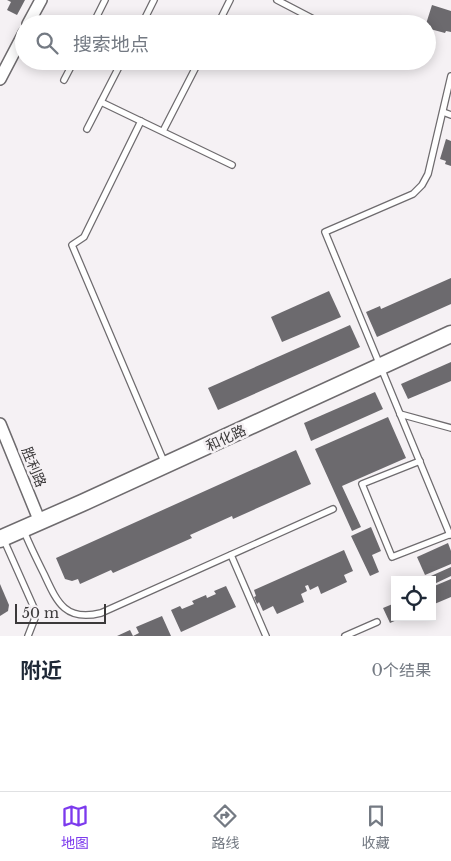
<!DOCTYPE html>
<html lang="zh">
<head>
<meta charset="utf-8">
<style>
	body { margin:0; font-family:"Libre Baskerville","Noto Sans SC",serif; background:#f2f2f3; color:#1f2937 }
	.controls { position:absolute; right:15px; bottom:15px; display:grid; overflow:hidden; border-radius:0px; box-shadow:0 2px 12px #0003 }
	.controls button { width:45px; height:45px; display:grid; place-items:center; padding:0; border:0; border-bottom:1px solid #e0e1e3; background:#fff; color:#1f2937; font:25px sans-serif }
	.scale { position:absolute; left:15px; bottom:12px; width:91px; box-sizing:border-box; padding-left:5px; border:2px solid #3b393a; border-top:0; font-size:14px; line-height:18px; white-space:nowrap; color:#3b393a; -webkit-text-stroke:4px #f5f1f4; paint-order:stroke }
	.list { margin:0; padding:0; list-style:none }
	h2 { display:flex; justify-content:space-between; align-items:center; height:65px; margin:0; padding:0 20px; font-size:21px }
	h2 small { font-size:16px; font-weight:400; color:#747a83 }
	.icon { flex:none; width:28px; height:28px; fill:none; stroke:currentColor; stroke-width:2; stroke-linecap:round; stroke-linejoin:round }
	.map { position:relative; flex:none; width:451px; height:636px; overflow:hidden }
	.search { position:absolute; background:#fff; box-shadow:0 2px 12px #0003; left:15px; right:15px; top:15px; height:55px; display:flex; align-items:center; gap:12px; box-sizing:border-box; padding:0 18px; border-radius:28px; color:#747a83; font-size:19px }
	.sheet { height:155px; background:#fff }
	nav { display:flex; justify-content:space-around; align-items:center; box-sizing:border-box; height:70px; border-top:1px solid #e0e1e3; background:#fff; font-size:14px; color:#747a83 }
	nav a { display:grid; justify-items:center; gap:2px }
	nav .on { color:#7c3aed }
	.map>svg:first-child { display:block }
</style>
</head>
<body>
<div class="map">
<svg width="451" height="636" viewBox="0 0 451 636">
	<rect width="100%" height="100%" fill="#f5f1f4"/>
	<g fill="#6c6a6e">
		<polygon points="7,0 25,0 17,15 7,10 11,2"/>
		<polygon points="432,5 451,11 451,32 446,31 445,33 430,29 431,26 426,24"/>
		<polygon points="446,139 451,141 451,166 445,164 446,161 440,159"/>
		<polygon points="451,278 451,304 377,337 366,312 380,306 381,309"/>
		<polygon points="329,291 341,317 282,342 271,317"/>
		<polygon points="350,325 360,347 218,410 208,388"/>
		<polygon points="451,362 451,381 408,399 401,384"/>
		<polygon points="375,392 383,409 311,441 304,423"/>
		<polygon points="388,417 406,458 342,486 361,527 352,531 315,449"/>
		<polygon points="296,450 311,484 233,519 232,516 190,535 192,538 113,573 111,570 80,584 78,579 72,581 65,579 56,558"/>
		<polygon points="371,527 381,551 372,555 379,572 370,576 351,536"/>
		<polygon points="448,543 451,551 451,564 425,575 417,557"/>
		<polygon points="344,550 353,571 344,575 347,582 321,594 318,586 310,590 308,585 305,586 307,591 301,594 304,602 277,614 273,606 263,611 259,602 257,604 254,597 256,596 254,590"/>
		<polygon points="451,567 451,576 432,585 432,580 422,580"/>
		<polygon points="451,579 451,597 432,605 432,587"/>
		<polygon points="0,584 9,605 8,611 0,616"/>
		<polygon points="226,586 236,607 181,632 171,610 180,606 182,609 194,604 192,601 206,595 207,598 216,594 214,591"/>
		<polygon points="395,603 395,617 404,617 390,623 383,608"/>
		<polygon points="162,616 171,636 133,636 139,633 136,627"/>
		<polygon points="130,630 133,636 117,636"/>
	</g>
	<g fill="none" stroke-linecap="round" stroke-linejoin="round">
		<defs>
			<g id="lane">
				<polyline points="277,0 323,24"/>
				<polyline points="93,24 105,0"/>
				<polyline points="142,24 154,0"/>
				<polyline points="218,24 230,0"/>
				<polyline points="64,80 74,61"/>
				<polyline points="101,102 232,165"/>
				<polyline points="443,112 451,115"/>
				<polyline points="141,121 84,237 72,245 165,464"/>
				<polyline points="87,129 122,61"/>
				<polyline points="163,131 199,61"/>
				<polyline points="400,414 451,428"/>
				<polyline points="420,461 362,484 392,557 451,534"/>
				<path d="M24,531c6,15 13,29 20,43 13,28 21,48 57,39l232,-104"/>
				<polyline points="450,535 325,232 413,194 422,185 428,174 451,76"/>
				<polyline points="3,538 35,610 35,618 28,636"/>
				<polyline points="231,555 266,636"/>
				<polyline points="345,636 377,622"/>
			</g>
			<g id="street">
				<polyline points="28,24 41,0"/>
				<polyline points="0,79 24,33"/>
				<polyline points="0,424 40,522"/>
			</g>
			<polyline id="secondary" points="0,539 82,503 451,334"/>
		</defs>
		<use href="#lane" stroke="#6e6b6e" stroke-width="8"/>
		<use href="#street" stroke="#6e6b6e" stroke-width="14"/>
		<use href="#secondary" stroke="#6e6b6e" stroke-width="19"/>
		<use href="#lane" stroke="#fff" stroke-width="5.5"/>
		<use href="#street" stroke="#fff" stroke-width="11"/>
		<use href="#secondary" stroke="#fff" stroke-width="16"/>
	</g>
	<g text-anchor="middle" stroke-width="5" stroke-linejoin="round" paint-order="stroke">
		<g font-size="14" fill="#3b393a" stroke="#f5f1f4">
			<text transform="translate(226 438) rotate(-25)" y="5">和化路</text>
			<text transform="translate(34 467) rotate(68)" y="5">胜利路</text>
		</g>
	</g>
</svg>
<div class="controls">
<button><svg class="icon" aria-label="locate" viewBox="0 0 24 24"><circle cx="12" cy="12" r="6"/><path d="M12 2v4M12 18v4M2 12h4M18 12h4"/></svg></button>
</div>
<div class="scale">50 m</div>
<div class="search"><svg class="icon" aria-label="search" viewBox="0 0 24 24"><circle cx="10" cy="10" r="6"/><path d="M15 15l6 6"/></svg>搜索地点</div>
</div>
<section class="sheet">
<h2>附近<small>0个结果</small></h2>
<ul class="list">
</ul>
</section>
<nav>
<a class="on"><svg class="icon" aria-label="map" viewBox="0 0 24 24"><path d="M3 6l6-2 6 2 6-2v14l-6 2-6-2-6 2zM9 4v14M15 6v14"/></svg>地图</a>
<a><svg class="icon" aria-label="directions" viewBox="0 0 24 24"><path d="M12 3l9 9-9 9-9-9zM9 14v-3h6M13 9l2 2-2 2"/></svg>路线</a>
<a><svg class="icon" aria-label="saved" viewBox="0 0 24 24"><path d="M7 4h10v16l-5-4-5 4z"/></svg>收藏</a>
</nav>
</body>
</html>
